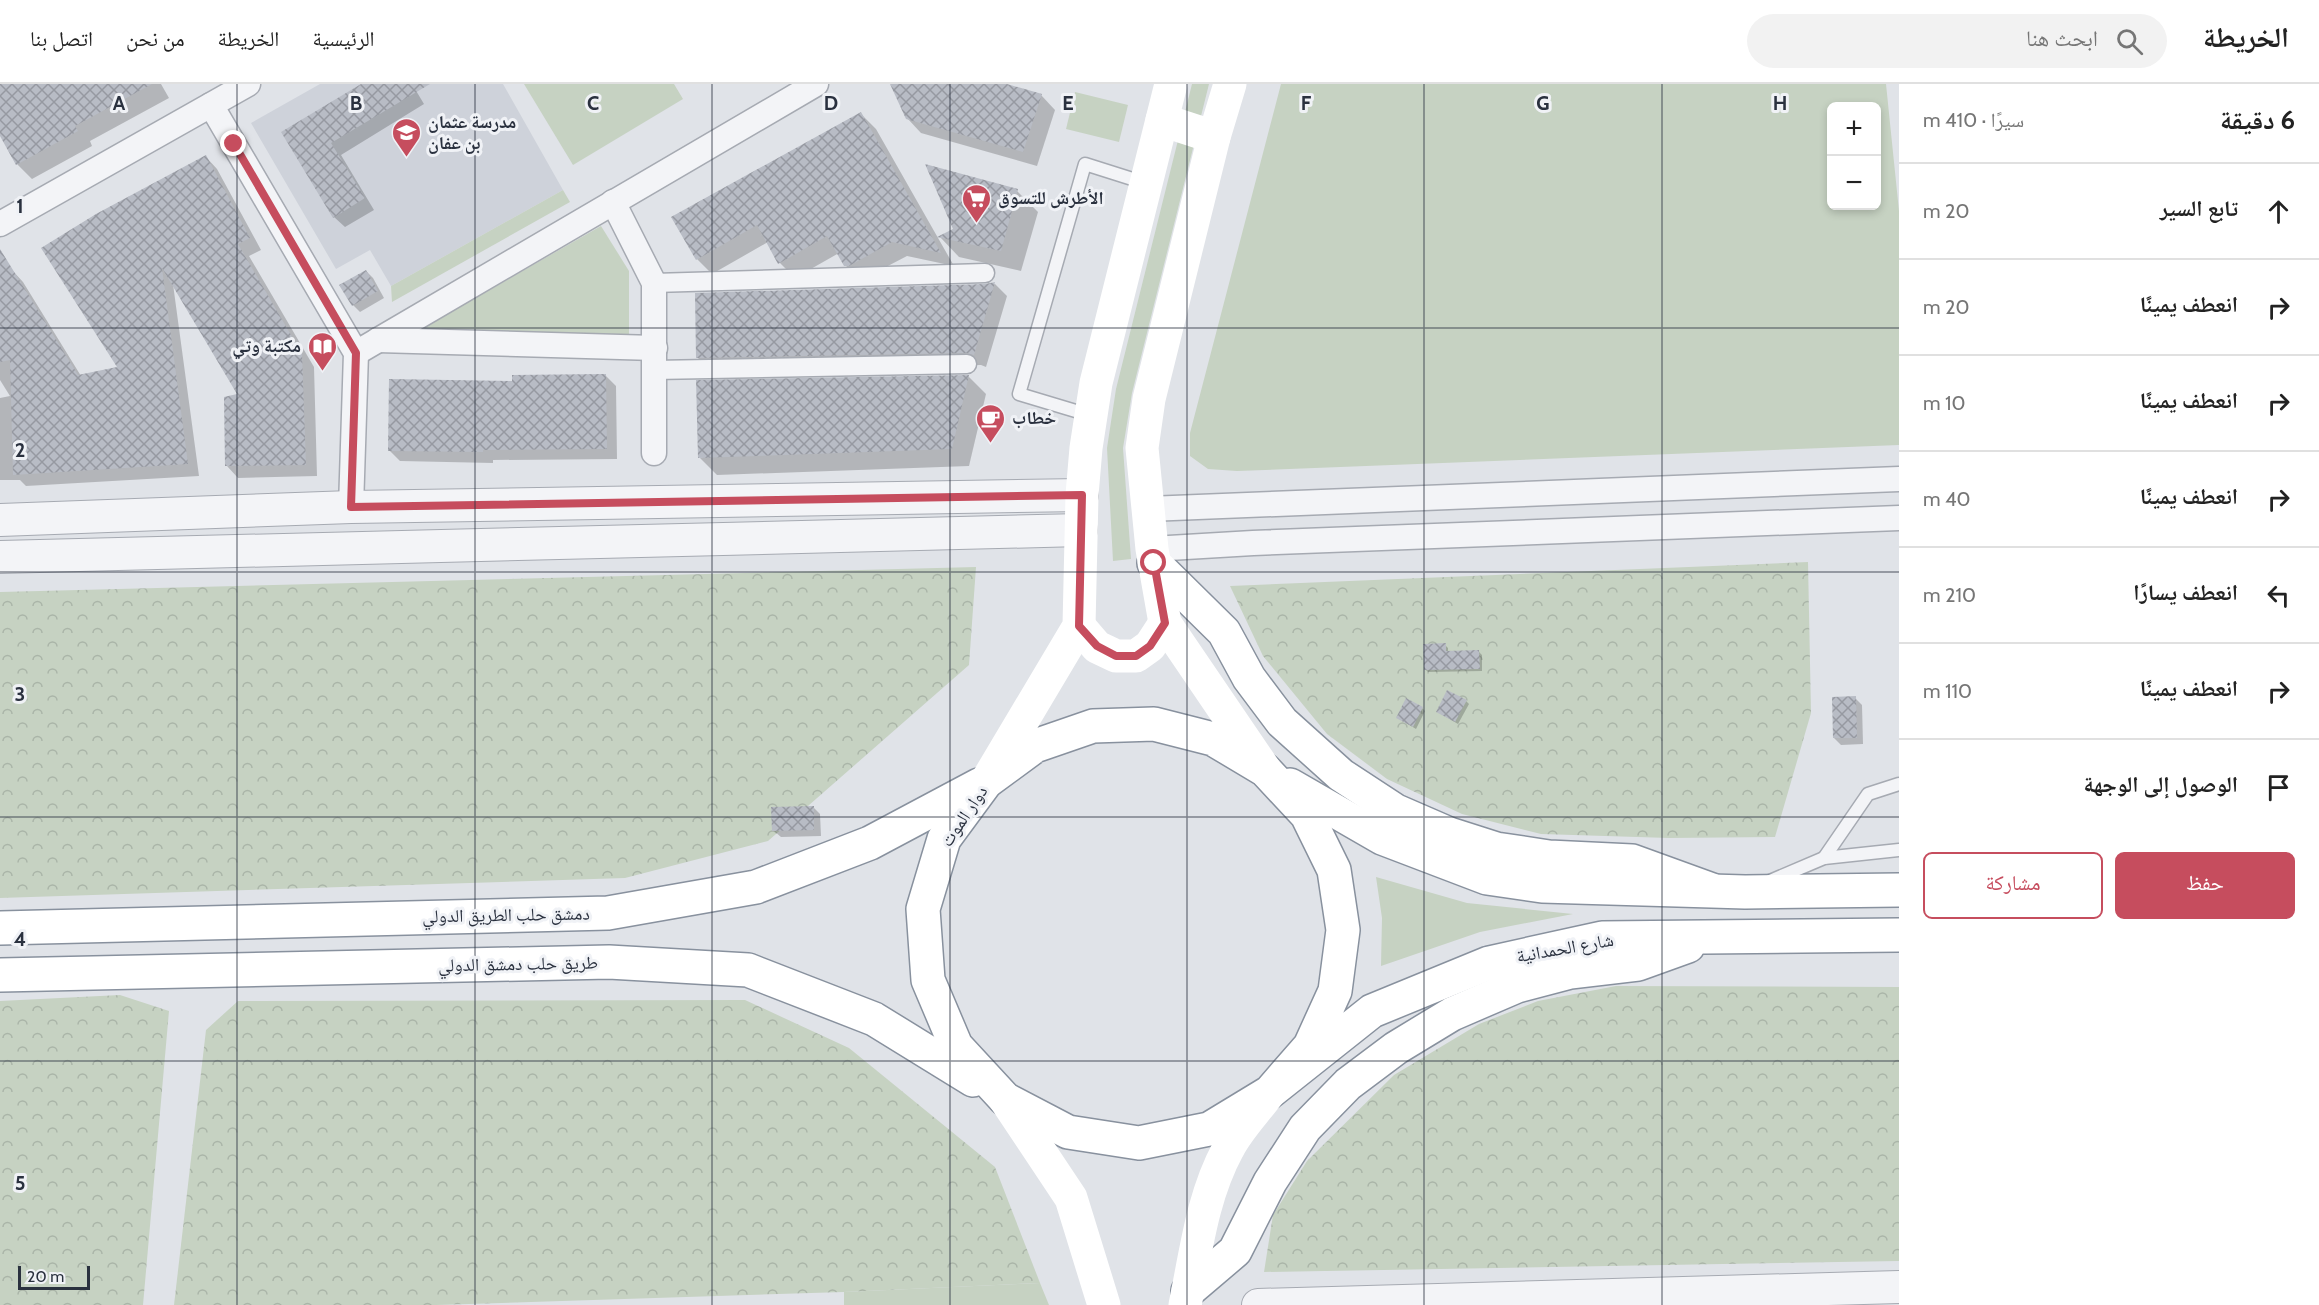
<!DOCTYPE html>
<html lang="ar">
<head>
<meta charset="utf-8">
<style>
	body { margin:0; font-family:Cabin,"Noto Naskh Arabic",sans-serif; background:#f2f2f2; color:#222; direction:rtl }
	.controls { position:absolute; right:18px; top:18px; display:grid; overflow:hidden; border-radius:9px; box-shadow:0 3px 9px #0003 }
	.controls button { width:54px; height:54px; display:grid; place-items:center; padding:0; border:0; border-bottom:2px solid #e0e0e0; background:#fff; color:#222; font:30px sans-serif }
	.scale { position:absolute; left:18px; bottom:15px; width:72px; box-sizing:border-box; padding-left:6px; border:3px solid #2a313f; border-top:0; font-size:16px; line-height:21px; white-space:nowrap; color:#2a313f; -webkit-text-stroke:4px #f0f2f6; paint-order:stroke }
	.stop { position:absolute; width:18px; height:18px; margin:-14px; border:4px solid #c64d5e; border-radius:50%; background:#fff }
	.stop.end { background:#c64d5e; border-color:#fff; box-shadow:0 2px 6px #0008 }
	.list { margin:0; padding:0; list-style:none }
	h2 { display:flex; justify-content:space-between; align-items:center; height:78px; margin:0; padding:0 24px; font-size:26px }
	h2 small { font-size:20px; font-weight:400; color:#767676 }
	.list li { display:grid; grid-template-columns:39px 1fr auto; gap:18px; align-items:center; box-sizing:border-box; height:96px; padding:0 24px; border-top:2px solid #e0e0e0 }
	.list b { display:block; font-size:22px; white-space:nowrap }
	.list em { font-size:20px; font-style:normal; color:#767676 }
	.actions { display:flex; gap:12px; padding:18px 24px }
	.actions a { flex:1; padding:14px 0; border:2px solid #c64d5e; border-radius:9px; text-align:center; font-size:21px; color:#c64d5e }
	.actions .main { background:#c64d5e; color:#fff }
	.icon { flex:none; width:33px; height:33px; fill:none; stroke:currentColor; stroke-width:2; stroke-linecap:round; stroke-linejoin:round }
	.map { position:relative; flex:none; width:1899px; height:1221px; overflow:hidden; direction:ltr }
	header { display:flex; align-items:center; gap:36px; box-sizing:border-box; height:84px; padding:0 30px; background:#fff; border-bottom:2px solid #e0e0e0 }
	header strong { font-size:28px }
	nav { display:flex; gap:33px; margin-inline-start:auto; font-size:21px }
	.search { width:420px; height:54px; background:#f2f2f2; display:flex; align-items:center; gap:15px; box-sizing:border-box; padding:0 21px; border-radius:33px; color:#767676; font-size:22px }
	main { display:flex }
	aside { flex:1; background:#fff }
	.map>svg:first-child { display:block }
</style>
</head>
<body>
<header>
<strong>الخريطة</strong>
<div class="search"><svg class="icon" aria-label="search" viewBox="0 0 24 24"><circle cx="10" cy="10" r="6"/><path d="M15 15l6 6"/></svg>ابحث هنا</div>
<nav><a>الرئيسية</a><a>الخريطة</a><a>من نحن</a><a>اتصل بنا</a></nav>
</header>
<main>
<aside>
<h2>6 دقيقة<small>سيرًا · 410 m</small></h2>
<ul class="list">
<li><svg class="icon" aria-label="ahead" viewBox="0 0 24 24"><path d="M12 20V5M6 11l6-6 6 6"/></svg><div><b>تابع السير</b></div><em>20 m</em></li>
<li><svg class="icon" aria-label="right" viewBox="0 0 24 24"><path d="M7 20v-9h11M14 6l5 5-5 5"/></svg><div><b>انعطف يمينًا</b></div><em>20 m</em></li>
<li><svg class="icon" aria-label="right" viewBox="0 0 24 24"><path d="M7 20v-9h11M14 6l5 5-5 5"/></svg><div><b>انعطف يمينًا</b></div><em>10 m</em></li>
<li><svg class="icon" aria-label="right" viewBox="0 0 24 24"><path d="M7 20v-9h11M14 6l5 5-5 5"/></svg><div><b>انعطف يمينًا</b></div><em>40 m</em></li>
<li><svg class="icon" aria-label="left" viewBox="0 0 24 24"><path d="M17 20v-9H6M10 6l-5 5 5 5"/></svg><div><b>انعطف يسارًا</b></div><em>210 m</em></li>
<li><svg class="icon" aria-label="right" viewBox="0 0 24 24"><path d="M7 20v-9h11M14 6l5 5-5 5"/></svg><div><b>انعطف يمينًا</b></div><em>110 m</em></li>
<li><svg class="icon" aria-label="arrive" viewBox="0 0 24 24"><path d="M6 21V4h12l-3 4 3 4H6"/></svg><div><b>الوصول إلى الوجهة</b></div></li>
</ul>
<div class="actions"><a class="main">حفظ</a><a>مشاركة</a></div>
</aside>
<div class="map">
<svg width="1899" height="1221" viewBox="0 0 1899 1221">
	<defs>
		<pattern id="forest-crowns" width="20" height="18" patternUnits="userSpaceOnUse" patternTransform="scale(1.5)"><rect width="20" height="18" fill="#c6d2c2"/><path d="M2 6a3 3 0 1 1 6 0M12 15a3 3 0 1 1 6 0" fill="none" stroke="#aab5a8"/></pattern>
		<pattern id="building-cross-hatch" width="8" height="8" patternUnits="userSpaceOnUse" patternTransform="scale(1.5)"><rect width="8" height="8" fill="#b8bcc5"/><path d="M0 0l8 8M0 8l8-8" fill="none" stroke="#9699a1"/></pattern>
	</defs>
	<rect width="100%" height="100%" fill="#e0e3e8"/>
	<polygon fill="#ced2da" points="320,0 503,0 563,106 391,202 370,166 336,185 251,39"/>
	<g fill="#c6d2c2" fill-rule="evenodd">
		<polygon points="524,0 674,0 683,15 573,81"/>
		<polygon points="1192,0 1209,0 1132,309 1123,364 1131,475 1113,477 1107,364 1116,305"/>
		<path d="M1281,0h605l13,127v234l-662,26 -29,-2 -18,-13v-23zM1832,22h44v100h-44z"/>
		<polygon points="1075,8 1128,21 1119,58 1066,45"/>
		<polygon points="563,106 570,118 392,218 391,202"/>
		<polygon points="601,142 629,187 629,251 409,252"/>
		<polygon points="1376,793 1467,819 1573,830 1480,848 1381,882 1382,834"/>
		<polygon points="1040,1199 1049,1221 844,1221 844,1208"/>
	</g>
	<g fill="url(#forest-crowns)">
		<polygon points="1808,478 1811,629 1775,753 1669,754 1541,750 1462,730 1387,695 1327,650 1263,572 1230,502"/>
		<polygon points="976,483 969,581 768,757 625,794 0,814 0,508"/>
		<polygon points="1616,902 1899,903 1899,1177 1264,1188 1273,1131 1307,1077 1394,991 1479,940 1538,917"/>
		<polygon points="120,911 169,927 143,1221 0,1221 0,917"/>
		<polygon points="745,916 849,964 995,1083 1040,1199 844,1208 436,1221 174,1221 206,946 238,917"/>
	</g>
	<g fill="#0003">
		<polygon points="0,0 161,0 169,14 90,57 92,62 32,95 17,80 0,49"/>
		<polygon points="363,0 412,0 424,20 341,71 374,126 345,143 334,133 283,49"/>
		<polygon points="899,0 1001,0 1041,11 1055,26 1037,82 921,49 907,34"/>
		<polygon points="861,30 876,45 954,182 907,172 861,196 845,181 839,169 795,194 780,179 768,158 712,190 697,175"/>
		<polygon points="206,73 217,85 261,166 249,172 314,283 317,392 238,394 227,382 239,311 173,200 199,392 26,402 20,396 0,396 0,314 10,312 0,296 0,193 12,186 23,198 81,292 119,284"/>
		<polygon points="1017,107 1038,128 1021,187 959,173 940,153"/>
		<polygon points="366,187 373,194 384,214 360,228 353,221"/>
		<polygon points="995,200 1007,212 986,283 981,281 710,286 697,273"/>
		<polygon points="605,291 616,302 617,375 493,376 493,379 400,377 389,366 514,298"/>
		<polygon points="968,292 986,310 969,382 717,391 700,374"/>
		<polygon points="1445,561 1448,564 1448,568 1479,568 1482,571 1482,587 1428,588 1425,585"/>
		<polygon points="1855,614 1862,621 1863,660 1841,661 1834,654"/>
		<polygon points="1466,617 1469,620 1458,640 1438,628"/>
		<polygon points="1422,624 1425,627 1416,645 1398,634"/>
		<polygon points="813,723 820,730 821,752 781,753 774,747"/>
	</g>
	<g fill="url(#building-cross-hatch)">
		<polygon points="0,0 152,0 75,42 78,47 16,81 0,52"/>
		<polygon points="361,0 430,0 331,59 365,114 333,134 281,48"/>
		<polygon points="890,0 1007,0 1042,10 1023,68 906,35"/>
		<polygon points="861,28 941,169 892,158 849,182 844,182 827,152 778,180 757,141 696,176 671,133"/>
		<polygon points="206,71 250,154 238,160 302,270 306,381 225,382 224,313 237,310 162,184 188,380 13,391 10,276 0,278 0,165 78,291 117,283 41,164 96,130"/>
		<polygon points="925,80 1018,105 1001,167 937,153 953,145"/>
		<polygon points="366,186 378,207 352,222 339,201"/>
		<polygon points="995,198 974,271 967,269 696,274 695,209 985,200"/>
		<polygon points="606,290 607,365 483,366 483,368 388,367 389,295 512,297 512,291"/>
		<polygon points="969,291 952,365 698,374 696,296"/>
		<polygon points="1446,559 1446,567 1479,566 1480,585 1424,586 1423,560"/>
		<polygon points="1447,606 1467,616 1455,638 1436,628"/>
		<polygon points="1856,612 1857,654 1833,654 1832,613"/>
		<polygon points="1406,614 1423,623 1413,643 1396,634"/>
		<polygon points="814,722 814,746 772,747 771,723"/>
	</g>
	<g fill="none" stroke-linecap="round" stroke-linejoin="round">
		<defs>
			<g id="service">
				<polyline points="1089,331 1019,310 1085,80 1145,99"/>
				<polyline points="1824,774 1868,710 1899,700"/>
				<polyline points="1770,797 1824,774 1899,766"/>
			</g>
			<g id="pedestrian">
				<polyline points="654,199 985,189"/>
				<polyline points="654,286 967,280"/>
			</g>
			<g id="minor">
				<polyline points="211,21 356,269 351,423"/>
				<polyline points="613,118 654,199 654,369"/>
				<polyline points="0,140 248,0"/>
				<polyline points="378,256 655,264"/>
				<polyline points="356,269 816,0"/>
				<polyline points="1148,425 1899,395"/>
				<polyline points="1152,465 1253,459 1899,434"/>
			</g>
			<g id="tertiary">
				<polyline points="0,436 351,423 1082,411"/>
				<polyline points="0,473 1081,446"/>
				<polyline points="1258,1221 1899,1203"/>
			</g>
			<g id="trunk">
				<polyline points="1154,479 1224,548 1249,594 1282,638 1341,691 1396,727 1449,750 1496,765 1549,773 1632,777 1712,806"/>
				<polyline points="1290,701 1382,754 1487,794 1542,802 1745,808 1899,806"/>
				<polyline points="0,844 608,829 756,803 870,759 979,701"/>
				<polyline points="0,891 609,878 748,886 874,935 973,996"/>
				<polyline points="1270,1008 1310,962 1335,907 1343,846 1334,786 1307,731 1265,686 1213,655 1154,640 1093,642 1035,662 986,698 944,755 923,825 928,896 956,962 1005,1015 1068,1048 1139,1059 1209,1045 1270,1008 1372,927 1489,879 1602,854 1899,851"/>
				<polyline points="1188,1207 1235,1167 1270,1098 1305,1044 1348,1000 1396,964 1452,930 1517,902 1570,888 1638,880 1688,862"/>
			</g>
		</defs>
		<use href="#service" stroke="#a6aab2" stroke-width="15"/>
		<use href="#pedestrian" stroke="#a6aab2" stroke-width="21"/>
		<use href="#minor" stroke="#a6aab2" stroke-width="27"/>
		<use href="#tertiary" stroke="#a6aab2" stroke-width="34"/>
		<use href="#trunk" stroke="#88919e" stroke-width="36"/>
		<use href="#service" stroke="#f3f4f7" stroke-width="12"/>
		<use href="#pedestrian" stroke="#f3f4f7" stroke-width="18"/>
		<use href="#minor" stroke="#f3f4f7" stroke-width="24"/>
		<use href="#tertiary" stroke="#f3f4f7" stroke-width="32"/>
		<g stroke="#fff" stroke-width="33">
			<polyline points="1230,0 1214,53 1149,315 1142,364 1152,465 1165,539 1265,686"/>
			<polyline points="1162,36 1214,53"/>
			<polyline points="1079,542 1097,563 1116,572 1136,572 1150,562 1165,539"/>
			<polyline points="986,698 1079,542 1082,411 1086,364 1096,299 1171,0"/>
			<polyline points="1005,1015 1071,1114 1104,1221"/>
			<path d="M1185,1221c11,-53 17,-108 43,-156 10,-20 28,-38 41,-56"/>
		</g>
		<use href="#trunk" stroke="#fff" stroke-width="33"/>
	</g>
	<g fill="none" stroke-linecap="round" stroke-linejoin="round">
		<polyline stroke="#c64d5e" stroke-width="8" points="234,60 356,269 351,423 1082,411 1079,542 1097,562 1116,572 1136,572 1150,562 1165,539 1154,479"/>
	</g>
	<path fill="none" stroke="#2a313f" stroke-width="1.5" stroke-opacity="0.55" d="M237,0v1221M475,0v1221M712,0v1221M950,0v1221M1187,0v1221M1424,0v1221M1662,0v1221M0,244h1899M0,488h1899M0,733h1899M0,977h1899"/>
	<defs>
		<symbol id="school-pin" viewBox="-11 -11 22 30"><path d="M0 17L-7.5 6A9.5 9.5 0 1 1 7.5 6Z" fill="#c64d5e" stroke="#f0f2f6"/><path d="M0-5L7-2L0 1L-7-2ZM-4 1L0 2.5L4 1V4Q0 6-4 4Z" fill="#fff"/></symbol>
		<symbol id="supermarket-pin" viewBox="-11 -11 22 30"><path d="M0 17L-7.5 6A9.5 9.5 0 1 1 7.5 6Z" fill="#c64d5e" stroke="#f0f2f6"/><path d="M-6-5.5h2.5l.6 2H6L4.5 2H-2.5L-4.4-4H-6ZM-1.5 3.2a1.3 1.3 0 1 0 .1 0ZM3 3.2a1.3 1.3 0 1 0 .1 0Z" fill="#fff"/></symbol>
		<symbol id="library-pin" viewBox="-11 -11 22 30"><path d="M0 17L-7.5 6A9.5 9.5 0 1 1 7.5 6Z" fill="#c64d5e" stroke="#f0f2f6"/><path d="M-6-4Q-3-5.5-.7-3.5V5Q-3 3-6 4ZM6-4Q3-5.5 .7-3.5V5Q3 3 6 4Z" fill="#fff"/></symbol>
		<symbol id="cafe-pin" viewBox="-11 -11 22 30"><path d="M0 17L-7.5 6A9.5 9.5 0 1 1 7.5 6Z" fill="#c64d5e" stroke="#f0f2f6"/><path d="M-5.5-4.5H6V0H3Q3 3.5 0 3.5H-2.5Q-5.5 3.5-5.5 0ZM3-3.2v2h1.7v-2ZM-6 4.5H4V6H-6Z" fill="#fff"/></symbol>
	</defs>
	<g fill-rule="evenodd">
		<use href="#school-pin" x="390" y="32" width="33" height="45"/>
		<use href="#supermarket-pin" x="960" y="98" width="33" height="45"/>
		<use href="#library-pin" x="306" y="246" width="33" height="45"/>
		<use href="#cafe-pin" x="974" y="318" width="33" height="45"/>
	</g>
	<g text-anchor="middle" stroke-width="6" stroke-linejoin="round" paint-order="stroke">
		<g font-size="18" font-weight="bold" fill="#2a313f" stroke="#f0f2f6" text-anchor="start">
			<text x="428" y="44">مدرسة عثمان<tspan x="428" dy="21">بن عفان</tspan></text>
			<text x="998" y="120">الأطرش للتسوق</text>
			<text x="301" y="268" text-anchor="end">مكتبة وتي</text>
			<text x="1012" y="340">خطاب</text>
		</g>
		<g font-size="18" fill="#2a313f" stroke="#f0f2f6">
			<text transform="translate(964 732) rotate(-56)" y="6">دوار الموت</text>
			<text transform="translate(506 831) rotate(-1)" y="6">دمشق حلب الطريق الدولي</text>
			<text transform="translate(1565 864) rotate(-10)" y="6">شارع الحمدانية</text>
			<text transform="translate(518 880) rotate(-1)" y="6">طريق حلب دمشق الدولي</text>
		</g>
	</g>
	<g font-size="20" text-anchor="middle" font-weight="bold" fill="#2a313f" stroke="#f0f2f6" stroke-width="6" stroke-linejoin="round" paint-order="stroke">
		<text x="119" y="26">A</text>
		<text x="356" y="26">B</text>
		<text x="593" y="26">C</text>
		<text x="831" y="26">D</text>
		<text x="1068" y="26">E</text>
		<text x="1306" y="26">F</text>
		<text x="1543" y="26">G</text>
		<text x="1780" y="26">H</text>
		<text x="20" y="129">1</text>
		<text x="20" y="373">2</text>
		<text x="20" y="617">3</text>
		<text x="20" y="862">4</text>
		<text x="20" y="1106">5</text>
	</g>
</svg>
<div class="controls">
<button>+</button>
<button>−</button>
</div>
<div class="scale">20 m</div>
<div class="stop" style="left:1154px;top:479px"></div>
<div class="stop end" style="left:234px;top:60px"></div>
</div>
</main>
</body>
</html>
